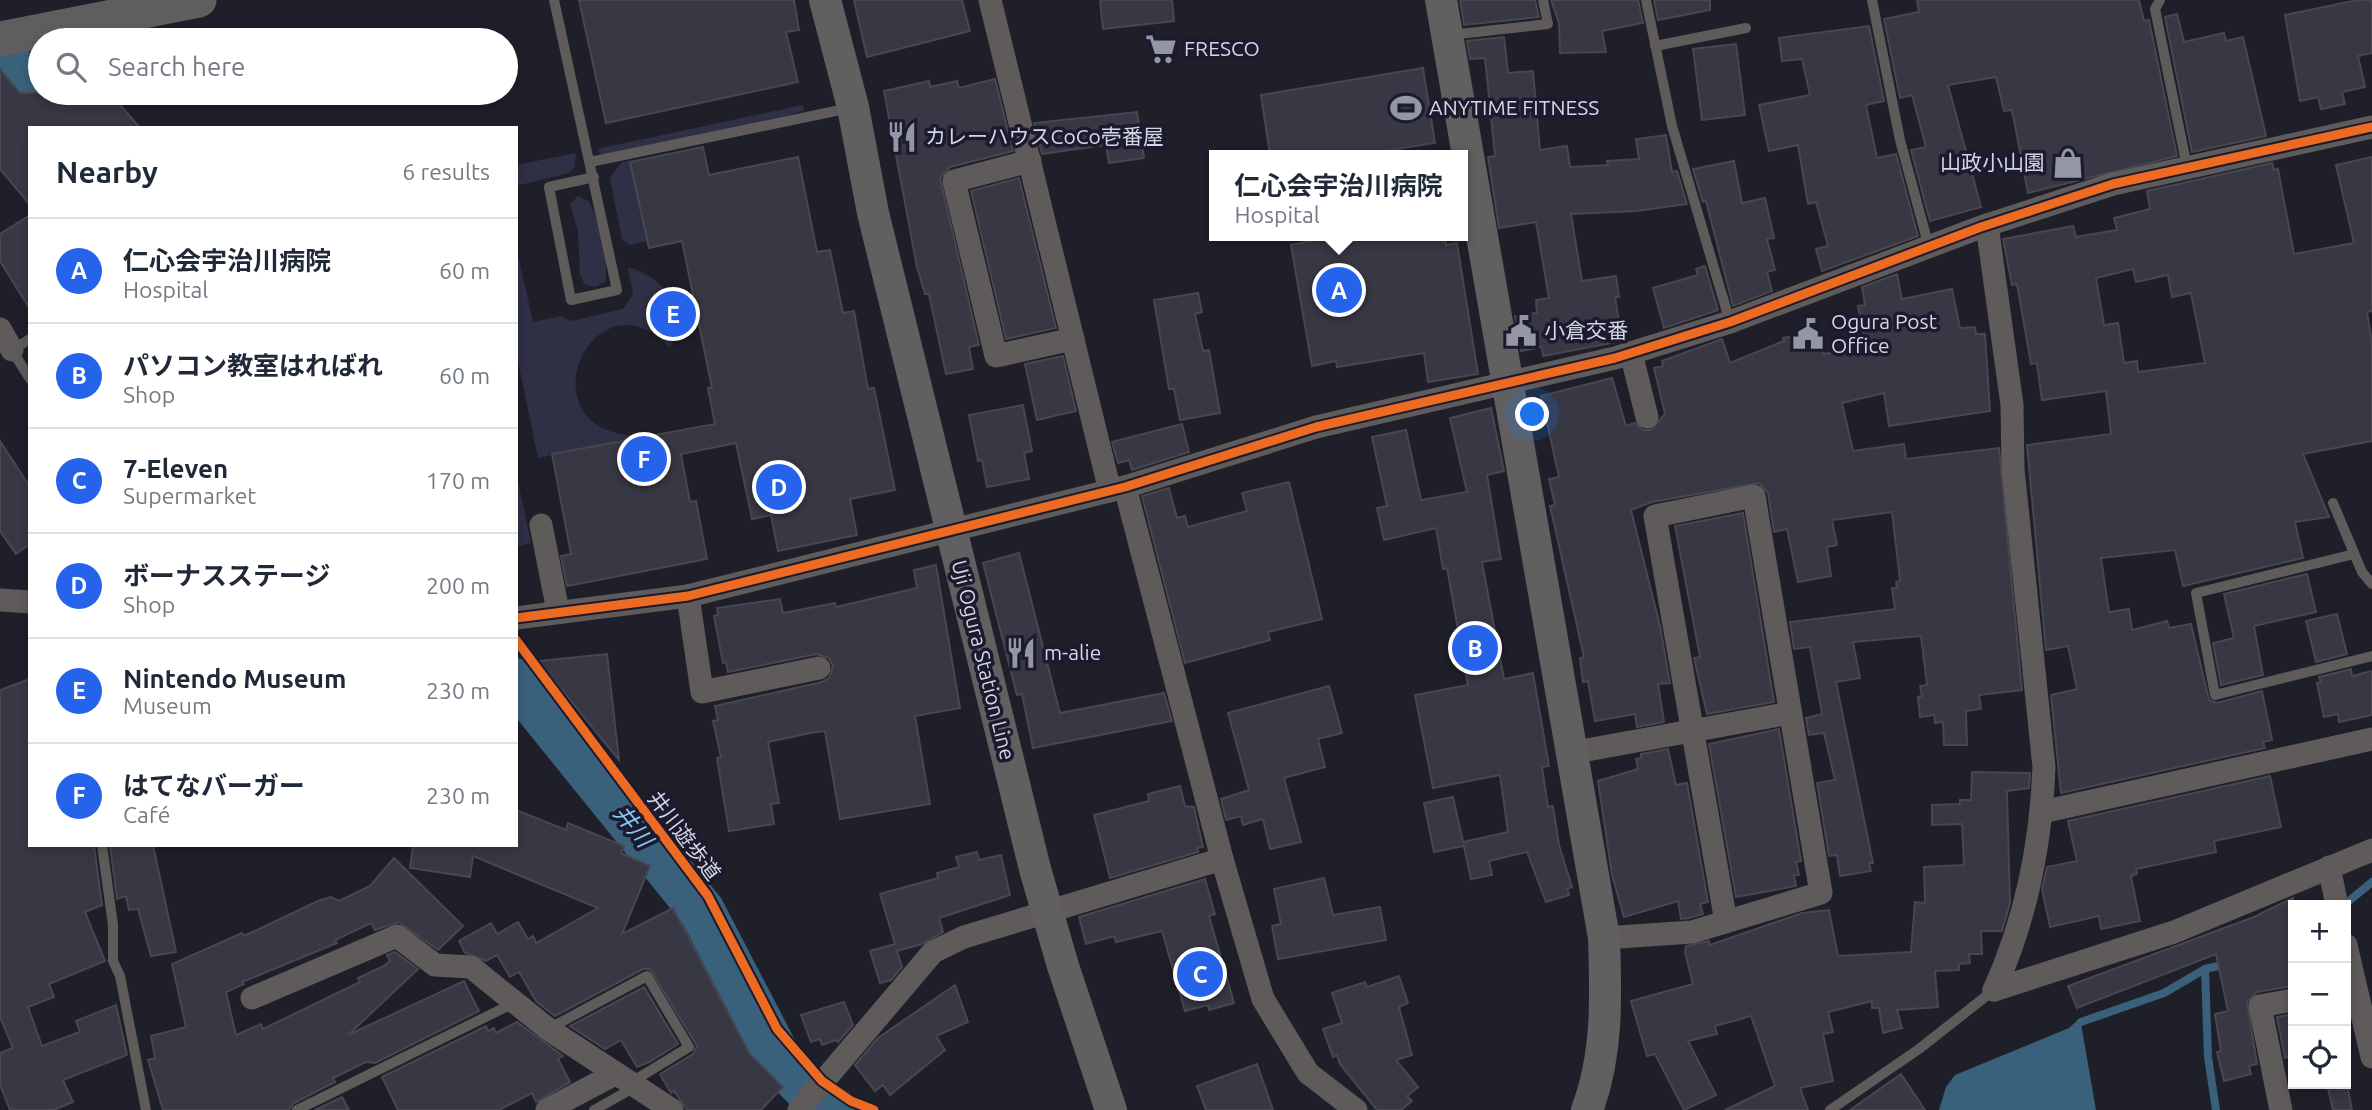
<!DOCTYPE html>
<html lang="en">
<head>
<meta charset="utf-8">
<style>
	body { margin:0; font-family:Ubuntu,"Noto Sans JP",sans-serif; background:#f2f2f3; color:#1f2937 }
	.controls { position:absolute; right:21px; bottom:21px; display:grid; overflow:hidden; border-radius:0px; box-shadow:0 4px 10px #0003 }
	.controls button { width:63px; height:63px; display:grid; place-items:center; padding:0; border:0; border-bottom:2px solid #e0e1e3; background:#fff; color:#1f2937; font:35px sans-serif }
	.you { position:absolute; left:1533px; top:415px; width:24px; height:24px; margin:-18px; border:5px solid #fff; border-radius:50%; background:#1a73e8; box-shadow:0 0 0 10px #1a73e833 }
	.badge { display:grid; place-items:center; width:46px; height:46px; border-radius:50%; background:#2563eb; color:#fff; font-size:23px; font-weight:700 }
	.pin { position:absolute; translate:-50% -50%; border:4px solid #fff; box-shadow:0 2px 7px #0006 }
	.popup { position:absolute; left:1209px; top:150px; width:259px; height:91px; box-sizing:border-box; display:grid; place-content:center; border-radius:0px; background:#fff; filter:drop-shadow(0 2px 5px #0005); font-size:23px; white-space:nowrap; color:#747a83 }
	.popup b { font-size:26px; color:#1f2937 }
	.popup::after { content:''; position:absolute; left:50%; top:100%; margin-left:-14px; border:14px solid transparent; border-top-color:#fff }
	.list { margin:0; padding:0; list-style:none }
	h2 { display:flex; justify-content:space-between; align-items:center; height:91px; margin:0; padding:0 28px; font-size:30px }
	h2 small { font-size:23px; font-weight:400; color:#747a83 }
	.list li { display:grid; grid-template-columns:46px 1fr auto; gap:21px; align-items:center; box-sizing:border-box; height:105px; padding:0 28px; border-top:2px solid #e0e1e3 }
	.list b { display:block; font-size:26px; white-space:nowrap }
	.list p { margin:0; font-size:23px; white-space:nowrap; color:#747a83 }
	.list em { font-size:23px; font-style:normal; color:#747a83 }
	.icon { flex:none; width:38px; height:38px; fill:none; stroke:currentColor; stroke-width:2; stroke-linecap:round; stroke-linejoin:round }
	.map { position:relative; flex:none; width:2372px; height:1110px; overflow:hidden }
	.search { position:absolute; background:#fff; box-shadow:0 4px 10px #0003; left:28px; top:28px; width:490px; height:77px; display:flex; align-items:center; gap:18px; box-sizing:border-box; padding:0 24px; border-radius:38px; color:#747a83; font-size:26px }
	.panel { position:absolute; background:#fff; box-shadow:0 4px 10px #0003; left:28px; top:126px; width:490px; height:721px; border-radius:0px }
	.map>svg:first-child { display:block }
</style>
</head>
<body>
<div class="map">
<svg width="2372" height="1110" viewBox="0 0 2372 1110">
	<rect width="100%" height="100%" fill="#1f1f2a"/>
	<g fill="#2f2f46">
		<polygon points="803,105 804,110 788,116 601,155 597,149"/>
		<polygon points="576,153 575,167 569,173 516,186 516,165"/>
		<polygon points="630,160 647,241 630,245 622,240 610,177 621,163"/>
		<path d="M578,196l11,5c10,20 21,59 16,81l-9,5 -11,-2 -5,-10 -2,-43 -8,-28z"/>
		<path d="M516,245l17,77 28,-6 10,5 52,-12 10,-15 -5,-27c37,11 63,43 42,81 -77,-84 -153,88 -28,88l-104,22 -22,-106z"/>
		<polygon points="516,471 531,543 516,547"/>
	</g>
	<polygon fill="#3a617b" points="2080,1018 2096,1110 1939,1110 1946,1087 1955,1075 2069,1028"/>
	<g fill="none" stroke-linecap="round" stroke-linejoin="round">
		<g stroke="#3a617b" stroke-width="8">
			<polyline points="2344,905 2372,882"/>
			<polyline points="2081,1022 2164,993 2205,969"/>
			<polyline points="2216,1110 2208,1057 2205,969 2227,964"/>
		</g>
		<g stroke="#3a617b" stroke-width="46">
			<polyline points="0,53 63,128"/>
			<polyline points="516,681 702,911 781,1063 822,1104 835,1110"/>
		</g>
	</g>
	<g fill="#383744" stroke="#474751" stroke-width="2" fill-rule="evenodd">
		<polygon points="579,0 794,0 799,30 786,32 798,82 606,123"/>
		<polygon points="854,0 962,0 970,31 867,57"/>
		<polygon points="1100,0 1172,0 1174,21 1103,29"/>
		<polygon points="1460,0 1535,0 1539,17 1464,25"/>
		<polygon points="1551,0 1638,0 1643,23 1602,31 1606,52 1560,53 1559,23"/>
		<polygon points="1654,0 1710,0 1710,10 1658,20"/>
		<polygon points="1917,0 2139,0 2144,21 2149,20 2177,156 2028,193 2013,115 2011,110 2004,111 1996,77 1948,85 1981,207 1930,221 1911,150 1926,147 1912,95 1900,98 1884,19 1919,12"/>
		<polygon points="2358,0 2372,0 2372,53 2358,56 2365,87 2342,92 2345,104 2321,109 2318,97 2300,101 2285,15"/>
		<polygon points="2177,14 2184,42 2224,33 2226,41 2243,37 2266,136 2192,152 2165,17"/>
		<polygon points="1869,26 1884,101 1866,105 1877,158 1896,154 1918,236 1822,271 1816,249 1828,246 1816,202 1808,204 1798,145 1769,151 1759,105 1810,95 1802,59 1782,61 1779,38"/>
		<polygon points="1504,37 1508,73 1533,71 1540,150 1567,146 1570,167 1608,165 1607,161 1639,159 1636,139 1666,135 1672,172 1677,171 1687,204 1637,211 1571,214 1582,281 1616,276 1619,297 1615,297 1622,341 1543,356 1542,347 1521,351 1515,316 1537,313 1536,300 1549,298 1536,222 1499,228 1488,157 1495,156 1485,58 1470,59 1467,41"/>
		<polygon points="1736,44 1745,115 1702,120 1693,49"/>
		<polygon points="1423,68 1435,143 1358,155 1270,155 1261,95"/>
		<polygon points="0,69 20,93 110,93 140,128 30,128 30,205 0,169"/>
		<polygon points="995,79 1013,151 950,167 940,178 979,345 969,347 973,369 946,374 929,294 925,294 917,267 884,91 929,81 930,87 957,81 959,88"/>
		<polygon points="1137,112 1144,158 1109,163 1106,145 1042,154 1034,123"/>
		<polygon points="703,147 709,175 798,157 817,252 830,250 843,313 854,311 868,389 874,388 895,490 850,499 857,535 778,551 771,515 752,519 736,443 681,454 690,502 696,501 707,559 567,586 561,556 571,554 552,454 715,424 708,388 712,388 682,241 649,248 630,162"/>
		<path d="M2372,157v154l-5,1 5,31v98l-69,13 26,63 -34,5 8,36 -120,28 -8,-36 -74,8 8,54 20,-3 3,21 35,-9 2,7 22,-4 18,76 8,3 45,-12 10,49 -9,2 2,6 -204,45 -10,-98 26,-6 -9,-43 -22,4 -19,-205 84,-11 -5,-43 -64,9 -5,-37 -6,1 -14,-80 -5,1 -9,-46 70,-13 3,11 41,-7 -3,-12 36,-9 -3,-18 125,-28 2,7 4,-1 16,85 60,-11 -18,-78zM2133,269l3,13 32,-7 4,22 19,-4 14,70 -67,9 -1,-11 -13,2 -6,-40 -14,2 -8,-47z"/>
		<polygon points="1734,161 1742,203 1765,198 1774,238 1767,239 1775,270 1767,272 1772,291 1733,306 1706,201 1703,202 1693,169"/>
		<polygon points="1019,178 1056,328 1006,339 971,191"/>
		<polygon points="30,215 30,309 0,261 0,234"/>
		<polygon points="1316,236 1445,236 1446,245 1457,243 1478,374 1428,382 1424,353 1337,367 1336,361 1312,366 1291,245 1317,240"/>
		<polygon points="1705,266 1718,310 1664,328 1653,288 1698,275 1696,269"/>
		<polygon points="1897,274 1902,299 1952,289 1960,328 1975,327 1976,334 1985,334 1990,411 1889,426 1884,393 1842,403 1853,451 1904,444 1906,459 1999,448 2022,690 1979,695 1981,709 1966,711 1967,745 1944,745 1943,722 1935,723 1934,715 1920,717 1918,697 1922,696 1920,686 1927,685 1921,636 1853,642 1860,678 1836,682 1873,863 1869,863 1871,871 1840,876 1837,855 1829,856 1817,783 1835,780 1824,733 1809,735 1806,718 1822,714 1810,647 1794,649 1790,622 1895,609 1892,588 1897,588 1896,582 1900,581 1892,512 1832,520 1837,545 1827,547 1831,576 1798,582 1787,529 1774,532 1768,493 1759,483 1652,502 1631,510 1660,626 1670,683 1658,684 1664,722 1637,727 1635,714 1595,721 1588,681 1583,682 1580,658 1584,657 1550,506 1555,505 1549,479 1559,477 1541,396 1612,378 1626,426 1635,423 1643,430 1651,430 1665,414 1654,368 1663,366 1662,361 1722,339 1730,363 1784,341 1783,338 1816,332 1824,354 1866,345 1858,306 1865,305 1862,287"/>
		<polygon points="1198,293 1202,312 1195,314 1203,351 1209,350 1220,413 1180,420 1174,389 1169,389 1154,300"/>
		<polygon points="1063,356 1076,411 1037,420 1025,364"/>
		<polygon points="1023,405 1032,451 1024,453 1029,479 987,487 982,460 978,461 969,415"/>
		<polygon points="1491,408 1504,471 1487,475 1501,559 1482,562 1504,679 1533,673 1549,766 1542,767 1548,807 1553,806 1559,845 1572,887 1567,889 1569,895 1546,902 1527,852 1489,861 1492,875 1471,879 1463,842 1508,832 1500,775 1433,788 1415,695 1468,685 1447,568 1443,569 1436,528 1384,540 1377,508 1387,506 1372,437 1406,430 1421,500 1467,492 1450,418"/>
		<polygon points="1182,424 1189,452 1132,470 1129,460 1118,463 1112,442"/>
		<polygon points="0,441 30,487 30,544 16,554 0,531"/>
		<polygon points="1289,482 1322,619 1268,632 1270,640 1185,663 1142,496 1169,488 1177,518 1185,516 1188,527 1247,511 1242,493"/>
		<polygon points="1743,513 1774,702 1707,714 1694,658 1700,657 1675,526"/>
		<polygon points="1019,553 1060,713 1164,693 1172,721 1033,748 1022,694 1017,695 983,563"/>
		<polygon points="936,565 960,708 915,716 930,804 840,819 825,731 810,733 768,742 779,803 771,804 774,824 729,831 717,758 721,757 713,721 718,720 715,706 822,682 829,678 833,666 829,658 817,654 728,672 726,662 723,663 714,616 718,615 717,608 780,599 783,613 835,603 836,607 917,588 914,570"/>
		<polygon points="2307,574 2316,612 2254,626 2263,675 2221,685 2213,643 2234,638 2224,594"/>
		<polygon points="2337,614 2347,654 2316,662 2306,621"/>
		<polygon points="607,654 619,760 538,661"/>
		<polygon points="2351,669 2352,676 2372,671 2372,715 2339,722 2338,714 2324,717 2317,683 2321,682 2319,677"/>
		<polygon points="30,679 30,845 94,845 102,905 85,912 105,961 49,984 54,997 28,1007 42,1046 80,1032 76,1021 116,1005 127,1055 63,1080 73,1102 54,1110 10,1110 0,1085 0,1053 13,1048 0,1017 0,690"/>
		<polygon points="1329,686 1342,733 1318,739 1325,767 1284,778 1301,842 1270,849 1263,819 1243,825 1241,816 1226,820 1221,799 1249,790 1228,713"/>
		<polygon points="1779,729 1801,861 1796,862 1799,875 1794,875 1796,886 1736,897 1709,744"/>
		<polygon points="1668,749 1676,785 1687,783 1708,902 1700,904 1703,914 1689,918 1681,919 1678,901 1624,917 1612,875 1598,781 1638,769 1636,759 1641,758 1641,754"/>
		<polygon points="1972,772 2030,773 2029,788 2007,791 2010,903 2002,931 1981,931 1982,954 1969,954 1970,963 1959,964 1959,970 1935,971 1938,1007 1897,1010 1902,1028 1883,1033 1879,1008 1872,1008 1872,1001 1828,1012 1833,1032 1823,1034 1833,1081 1800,1088 1808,1110 1725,1110 1775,1086 1751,1016 1715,1026 1717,1034 1688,1041 1716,1095 1684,1110 1655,1054 1647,1056 1631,1001 1693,984 1685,952 1686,946 1709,941 1710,945 1802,913 1829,910 1838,956 1911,952 1915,902 1925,903 1924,867 1964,865 1962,824 1932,825 1932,805 1960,804 1960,800 1971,800"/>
		<polygon points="2270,776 2281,827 2214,841 2216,852 2136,869 2137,874 2131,876 2140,921 2101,929 2099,916 2050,927 2042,889 2047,867 2077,861 2068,821"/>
		<polygon points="1180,786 1185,806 1194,807 1203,847 1197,848 1198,852 1110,878 1094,815 1149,801 1148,794"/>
		<polygon points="1453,797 1464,846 1434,852 1424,803"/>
		<polygon points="516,810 566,830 568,823 624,846 621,853 650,866 622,934 673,908 749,1053 783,1087 761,1110 687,1110 674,1091 671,1093 660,1074 693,1054 697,1046 650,969 643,969 555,1016 536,1001 519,972 510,977 497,955 486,961 465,953 459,941 491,923 497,934 518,922 528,939 533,936 536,943 598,908 473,856 470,877 410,868 413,845 516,845"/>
		<polygon points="110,845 153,845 176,952 151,956 138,909 129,910 126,896 117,899"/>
		<polygon points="977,852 979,860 1001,855 1010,895 939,918 943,932 922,944 897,951 902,967 891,980 880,983 870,951 895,944 880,894 938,878 937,873 959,867 956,857"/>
		<polygon points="394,858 463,926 438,950 399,922 375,930 371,923 335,940 337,943 242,982 244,984 226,992 236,1035 261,1024 263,1029 360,982 358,978 384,966 390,961 387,955 395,952 418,969 348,1035 464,981 479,1011 375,1063 366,1062 333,1078 335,1082 294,1103 289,1110 163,1110 148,1060 155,1058 151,1036 186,1027 172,964 242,933 244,936 318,901 331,897 339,901 370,886"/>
		<polygon points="1324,878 1333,915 1380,907 1386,940 1278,959 1272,926 1281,924 1274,889"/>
		<polygon points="1205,879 1215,914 1209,916 1234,1003 1209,1010 1208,1005 1185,1011 1162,931 1116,942 1114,936 1086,944 1079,917"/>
		<polygon points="2293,898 2293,986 2257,992 2247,1002 2257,1064 2249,1066 2251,1074 2224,1081 2217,1052 2221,1051 2215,1014 2228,1011 2216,954 2077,1008 2068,986 2254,917"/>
		<polygon points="1399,976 1408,1003 1399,1007 1412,1055 1396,1060 1418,1087 1407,1096 1412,1101 1401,1110 1377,1110 1340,1064 1337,1055 1333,1057 1323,1029 1342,1023 1332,993 1365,982 1367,987"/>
		<polygon points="955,985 968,1022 936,1036 945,1050 890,1095 883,1085 875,1091 855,1065 878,1038"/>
		<polygon points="644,987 678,1044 651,1061 637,1067 621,1040 605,1049 570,1026"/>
		<polygon points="844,1002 853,1025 838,1042 836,1040 822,1045 820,1039 811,1042 801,1015"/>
		<polygon points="2293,1014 2293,1056 2285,1058 2277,1017"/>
		<polygon points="517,1022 563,1056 558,1059 570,1082 536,1102 532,1093 499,1110 398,1110 382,1077 486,1026 488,1031 494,1028 496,1033"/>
		<polygon points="1257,1064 1273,1110 1206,1110 1197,1086"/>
		<polygon points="1901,1074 1925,1110 1850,1110"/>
		<polygon points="2327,1084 2347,1084 2352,1110 2333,1110"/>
		<polygon points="342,1097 349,1110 315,1110"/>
	</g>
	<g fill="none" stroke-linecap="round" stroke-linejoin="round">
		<g stroke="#5f5b5b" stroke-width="10">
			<polyline points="554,0 617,290 571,300 549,187 594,177"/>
			<polyline points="1646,0 1672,126 1730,322"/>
			<polyline points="1872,0 1900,140 1929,247"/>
			<polyline points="2160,0 2155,9 2187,167"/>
			<polyline points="1450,35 1548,24 1543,0"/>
			<polyline points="1655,46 1746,28"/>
			<polyline points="590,162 850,108"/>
			<polyline points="30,339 12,350 30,379"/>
			<polyline points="2333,503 2362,572 2372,584"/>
			<polyline points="2354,554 2196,593 2215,695 2372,656"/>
			<polyline points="102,845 113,925 113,961 120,976 146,1110"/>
			<polyline points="548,1029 647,976 689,1047 630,1083"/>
			<polyline points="297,1110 514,1003"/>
			<polyline points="594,1110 635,1087"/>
			<polyline points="1830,1110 1919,1049 1994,990"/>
		</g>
		<g stroke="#5f5b5b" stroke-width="23">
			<polyline points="990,0 1110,491"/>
			<polyline points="1030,161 954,181 996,356 1073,339"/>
			<path d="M1987,225l25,180 1,64 31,298c-3,76 -18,153 -50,223"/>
			<polyline points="0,329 12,350"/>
			<polyline points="1631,353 1647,417"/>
			<polyline points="1125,487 1222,859 1263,999 1308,1073 1356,1110"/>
			<polyline points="541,525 558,611"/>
			<polyline points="688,596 702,692 819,668"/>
			<polyline points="0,600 30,602"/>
			<polyline points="516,618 688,596 1125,487 1316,427 1615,358 1730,322 1981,227 2113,184 2372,127"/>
			<polyline points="1570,753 1790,713"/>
			<polyline points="2042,812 2372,739"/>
			<polyline points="2329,867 2337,905"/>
			<polyline points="1604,938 1692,932 1821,893 1754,496 1655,516 1726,922"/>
			<polyline points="2346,945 2372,1057"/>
			<polyline points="1994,990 2174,932 2372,850"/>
			<polyline points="252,998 397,936 435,965 471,967 548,1029 672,1110"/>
			<polyline points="547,1110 615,1074"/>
			<polyline points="799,1110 933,952 964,937 1222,859"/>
			<polyline points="2281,1110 2260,1006 2293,1000"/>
		</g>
		<g stroke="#625f60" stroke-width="32">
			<polyline points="825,0 853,107 873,213 1035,869 1063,966 1111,1110"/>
			<path d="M1441,0l163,938c2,58 4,117 -17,172"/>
		</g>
		<polyline stroke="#605d5f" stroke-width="35" points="0,39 199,0"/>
		<defs>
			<g id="cycleway">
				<polyline points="516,618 688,596 1125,487 1316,427 1615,358 1730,322 1981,227 2113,184 2372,127"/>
				<polyline points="516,640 708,896 777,1029 822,1081 851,1101 874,1110"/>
			</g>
		</defs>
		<use href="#cycleway" stroke="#1b1a2f" stroke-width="13"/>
		<use href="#cycleway" stroke="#ed6a23" stroke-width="9"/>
	</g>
	<defs>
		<symbol id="supermarket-bare" viewBox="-9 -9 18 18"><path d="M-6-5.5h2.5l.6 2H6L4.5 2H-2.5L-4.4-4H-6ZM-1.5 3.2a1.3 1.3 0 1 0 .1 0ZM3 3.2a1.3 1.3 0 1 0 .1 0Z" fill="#9596a3" stroke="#1b1a2f" stroke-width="2.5" paint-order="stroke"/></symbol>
		<symbol id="stadium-bare" viewBox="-9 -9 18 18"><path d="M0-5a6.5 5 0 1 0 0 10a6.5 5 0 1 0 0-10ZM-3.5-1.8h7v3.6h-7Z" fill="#9596a3" stroke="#1b1a2f" stroke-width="2.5" paint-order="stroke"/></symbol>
		<symbol id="restaurant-bare" viewBox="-9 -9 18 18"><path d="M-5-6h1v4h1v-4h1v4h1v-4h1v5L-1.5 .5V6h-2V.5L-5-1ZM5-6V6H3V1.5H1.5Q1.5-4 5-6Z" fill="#9596a3" stroke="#1b1a2f" stroke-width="2.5" paint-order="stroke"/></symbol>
		<symbol id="shop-bare" viewBox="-9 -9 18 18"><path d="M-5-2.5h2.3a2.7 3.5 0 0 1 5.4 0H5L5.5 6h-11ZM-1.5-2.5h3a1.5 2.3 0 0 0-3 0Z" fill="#9596a3" stroke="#1b1a2f" stroke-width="2.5" paint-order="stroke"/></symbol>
		<symbol id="civic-bare" viewBox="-9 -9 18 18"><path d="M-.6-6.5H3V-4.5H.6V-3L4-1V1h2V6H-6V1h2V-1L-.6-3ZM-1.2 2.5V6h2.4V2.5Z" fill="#9596a3" stroke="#1b1a2f" stroke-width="2.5" paint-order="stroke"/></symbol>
	</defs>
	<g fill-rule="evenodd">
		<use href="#supermarket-bare" x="1139" y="27" width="44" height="44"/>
		<use href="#stadium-bare" x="1384" y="86" width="44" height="44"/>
		<use href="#restaurant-bare" x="880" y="115" width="44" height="44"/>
		<use href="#shop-bare" x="2046" y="141" width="44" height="44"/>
		<use href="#civic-bare" x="1499" y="309" width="44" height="44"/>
		<use href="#civic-bare" x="1786" y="312" width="44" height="44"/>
		<use href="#restaurant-bare" x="999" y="631" width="44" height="44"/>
	</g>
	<g text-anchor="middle" stroke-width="7" stroke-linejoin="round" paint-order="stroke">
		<g font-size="21" fill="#d5d6e4" stroke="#1b1a2f" text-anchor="start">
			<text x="1184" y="56">FRESCO</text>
			<text x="1429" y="115">ANYTIME FITNESS</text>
			<text x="925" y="144">カレーハウスCoCo壱番屋</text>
			<text x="2045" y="170" text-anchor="end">山政小山園</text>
			<text x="1831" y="329">Ogura Post<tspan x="1831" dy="24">Office</tspan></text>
			<text x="1544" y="338">小倉交番</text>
			<text x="1044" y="660">m-alie</text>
		</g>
		<g font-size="21" fill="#d5d6e4" stroke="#1b1a2f">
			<text transform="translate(983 660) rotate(76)" y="7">Uji Ogura Station Line</text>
			<text transform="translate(684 836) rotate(53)" y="7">井川遊歩道</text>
		</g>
		<g font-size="23" font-style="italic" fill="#85cbf8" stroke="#1b1a2f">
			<text transform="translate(633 826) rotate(51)" y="8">井川</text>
		</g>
	</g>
</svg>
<div class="controls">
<button>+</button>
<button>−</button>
<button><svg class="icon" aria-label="locate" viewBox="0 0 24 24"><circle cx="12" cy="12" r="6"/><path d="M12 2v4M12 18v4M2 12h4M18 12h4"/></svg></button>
</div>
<div class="you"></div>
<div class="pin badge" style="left:1339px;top:290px">A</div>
<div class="popup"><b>仁心会宇治川病院</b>Hospital</div>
<div class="pin badge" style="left:1475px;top:648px">B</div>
<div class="pin badge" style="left:1200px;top:974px">C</div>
<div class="pin badge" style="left:779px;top:487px">D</div>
<div class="pin badge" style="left:673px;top:314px">E</div>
<div class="pin badge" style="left:644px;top:459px">F</div>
<div class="search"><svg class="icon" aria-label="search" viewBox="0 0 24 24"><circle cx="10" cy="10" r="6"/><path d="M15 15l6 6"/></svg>Search here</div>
<section class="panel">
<h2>Nearby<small>6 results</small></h2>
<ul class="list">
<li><span class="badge">A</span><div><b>仁心会宇治川病院</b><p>Hospital</p></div><em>60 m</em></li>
<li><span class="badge">B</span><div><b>パソコン教室はればれ</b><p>Shop</p></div><em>60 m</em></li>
<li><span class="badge">C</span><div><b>7-Eleven</b><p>Supermarket</p></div><em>170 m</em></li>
<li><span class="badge">D</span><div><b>ボーナスステージ</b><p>Shop</p></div><em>200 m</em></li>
<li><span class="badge">E</span><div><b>Nintendo Museum</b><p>Museum</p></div><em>230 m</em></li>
<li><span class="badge">F</span><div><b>はてなバーガー</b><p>Café</p></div><em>230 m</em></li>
</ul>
</section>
</div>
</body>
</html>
